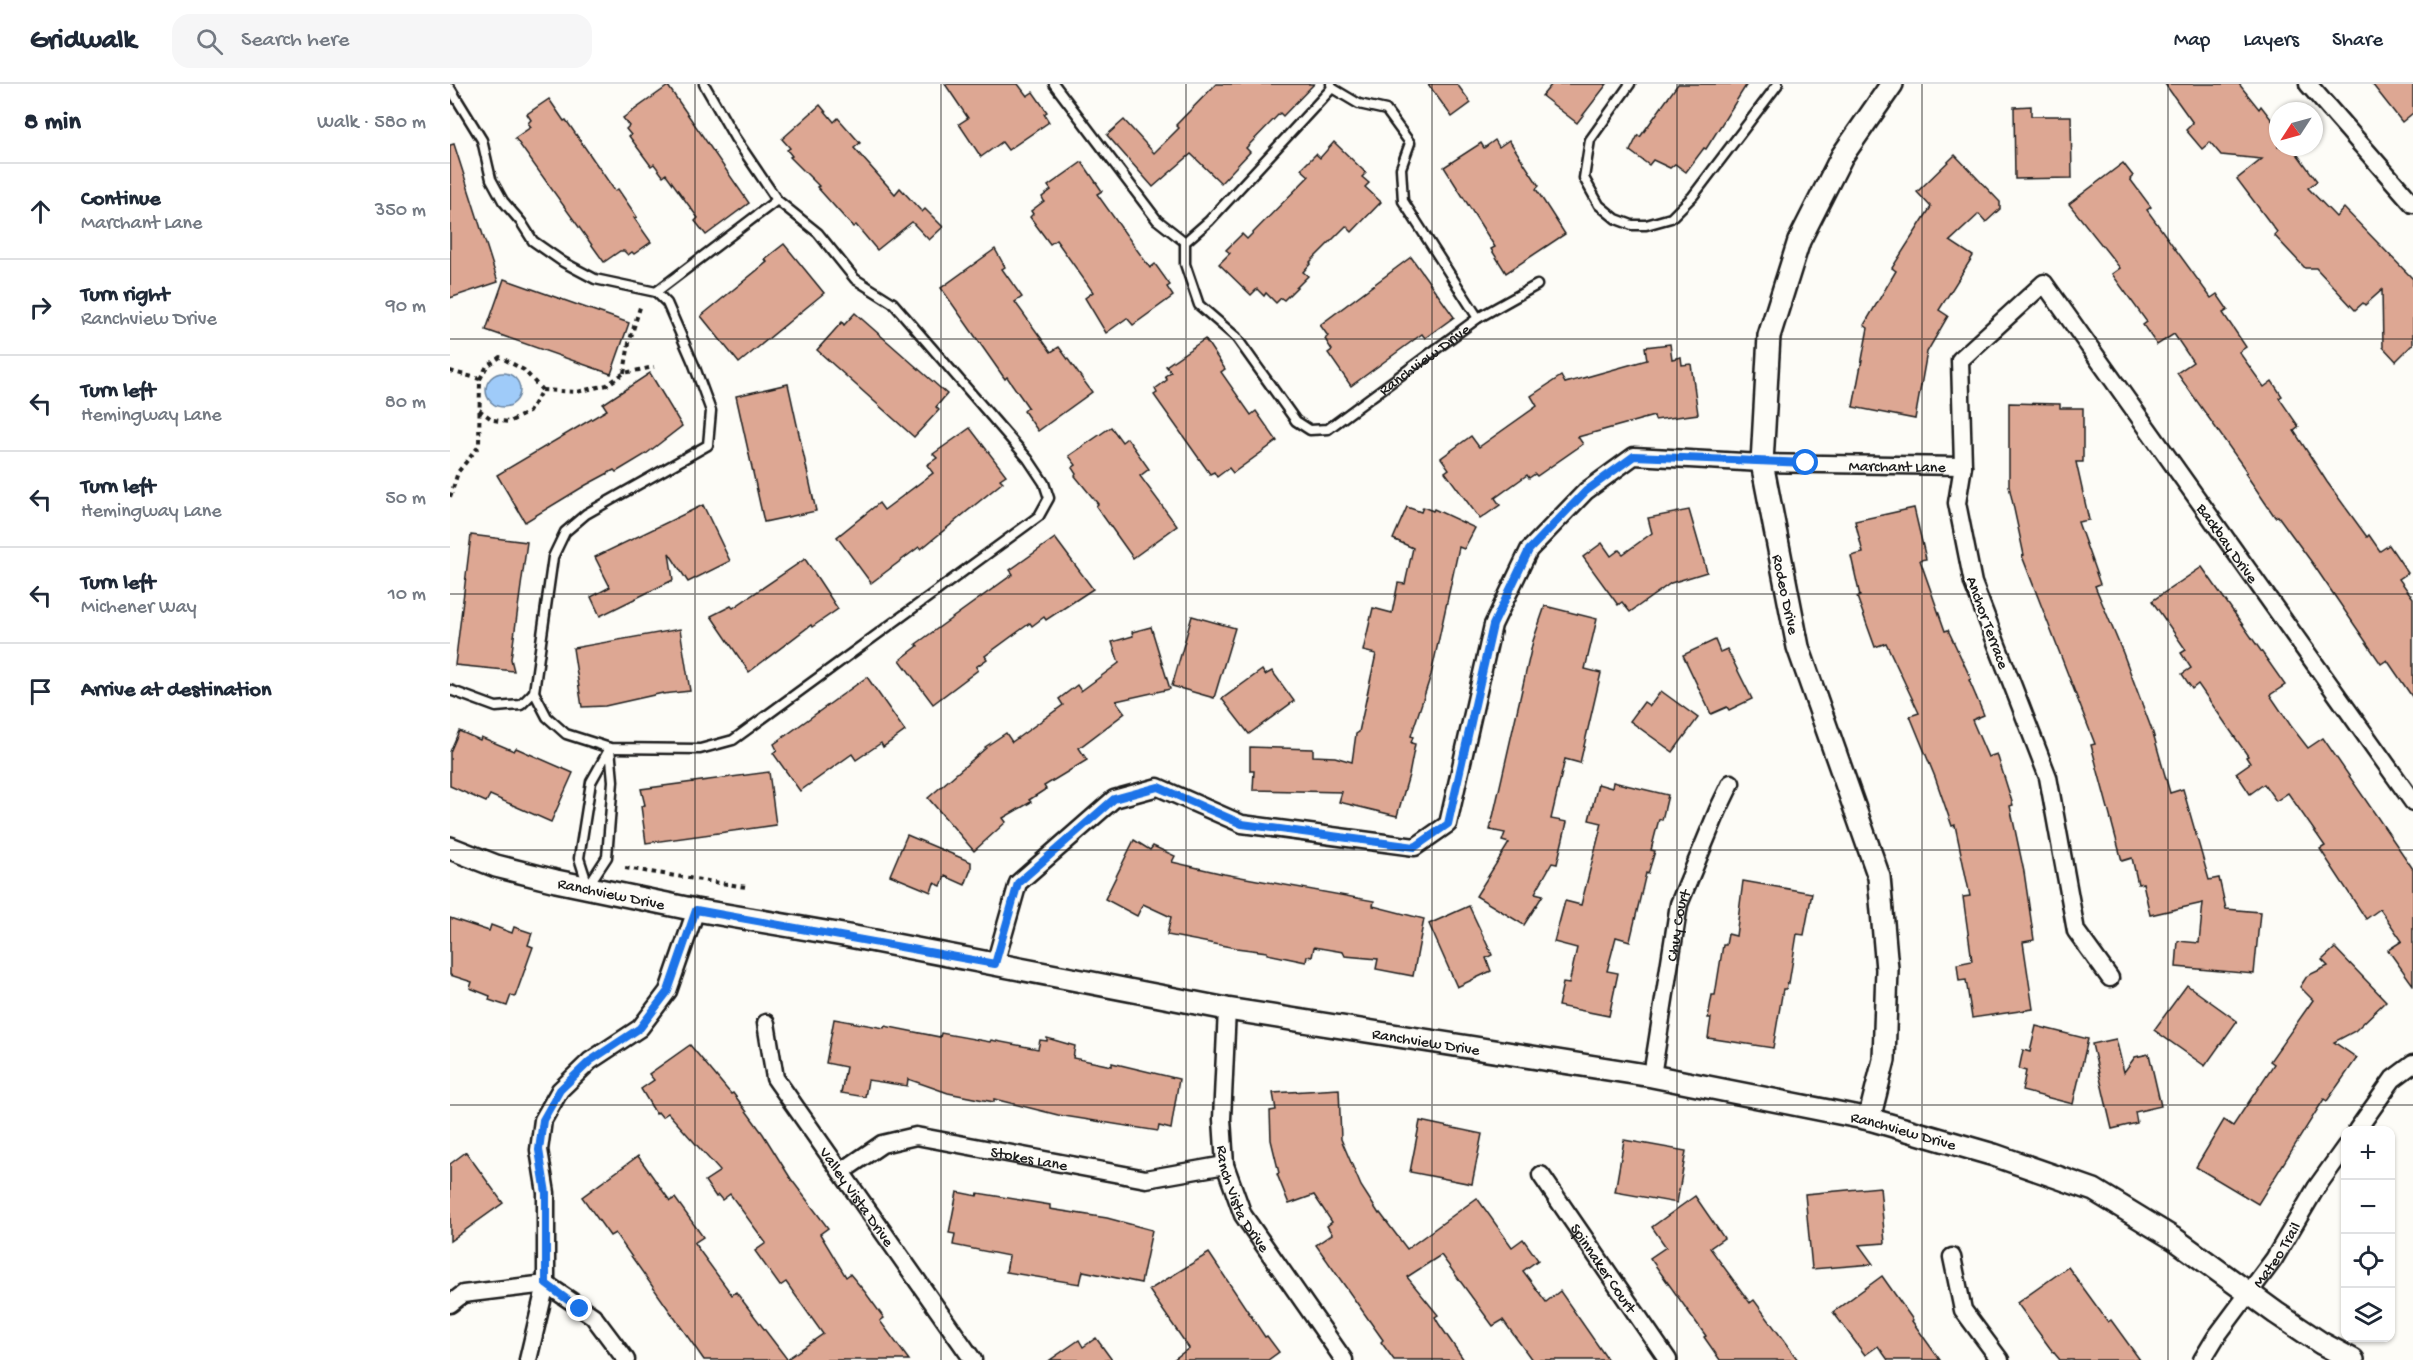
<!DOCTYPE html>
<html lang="en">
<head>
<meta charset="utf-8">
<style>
	body { margin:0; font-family:"Gochi Hand",sans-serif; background:#f6f6f7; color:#1f2937 }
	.controls { position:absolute; right:18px; bottom:18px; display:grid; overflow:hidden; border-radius:12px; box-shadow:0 2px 4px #0004 }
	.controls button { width:54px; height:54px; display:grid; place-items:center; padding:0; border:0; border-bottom:2px solid #e0e1e3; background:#fff; color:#1f2937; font:30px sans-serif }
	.compass { position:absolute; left:1819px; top:18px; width:54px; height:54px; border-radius:50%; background:#fff; box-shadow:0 2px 4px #0004; rotate:234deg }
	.stop { position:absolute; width:18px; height:18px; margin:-14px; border:4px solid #1a73e8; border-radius:50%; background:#fff }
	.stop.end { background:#1a73e8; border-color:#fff; box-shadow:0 2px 6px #0008 }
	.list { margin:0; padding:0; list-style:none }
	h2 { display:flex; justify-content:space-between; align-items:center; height:78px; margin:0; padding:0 24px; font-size:26px }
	h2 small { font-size:20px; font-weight:400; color:#747a83 }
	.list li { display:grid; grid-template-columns:39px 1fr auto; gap:18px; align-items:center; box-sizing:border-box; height:96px; padding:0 24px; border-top:2px solid #e0e1e3 }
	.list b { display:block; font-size:22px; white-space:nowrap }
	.list p { margin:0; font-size:20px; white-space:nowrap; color:#747a83 }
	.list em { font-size:20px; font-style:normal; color:#747a83 }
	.icon { flex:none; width:33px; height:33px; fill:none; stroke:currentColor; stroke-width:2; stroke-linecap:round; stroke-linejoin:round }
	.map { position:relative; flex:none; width:1963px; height:1276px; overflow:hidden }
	header { display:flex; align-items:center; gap:36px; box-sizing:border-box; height:84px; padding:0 30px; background:#fff; border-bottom:2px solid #e0e1e3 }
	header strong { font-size:28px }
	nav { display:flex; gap:33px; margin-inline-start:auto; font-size:21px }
	.search { width:420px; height:54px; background:#f6f6f7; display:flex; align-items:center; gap:15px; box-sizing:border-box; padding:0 21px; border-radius:18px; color:#747a83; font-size:22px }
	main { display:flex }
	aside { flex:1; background:#fff }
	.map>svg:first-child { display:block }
</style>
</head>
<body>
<header>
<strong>Gridwalk</strong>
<div class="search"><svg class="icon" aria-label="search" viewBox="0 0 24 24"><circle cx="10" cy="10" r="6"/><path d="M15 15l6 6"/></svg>Search here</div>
<nav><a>Map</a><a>Layers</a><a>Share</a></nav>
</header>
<main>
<aside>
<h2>8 min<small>Walk · 580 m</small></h2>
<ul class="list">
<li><svg class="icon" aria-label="ahead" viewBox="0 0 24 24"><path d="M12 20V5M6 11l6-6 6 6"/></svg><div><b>Continue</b><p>Marchant Lane</p></div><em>350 m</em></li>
<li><svg class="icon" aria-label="right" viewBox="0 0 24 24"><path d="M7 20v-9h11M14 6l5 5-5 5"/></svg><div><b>Turn right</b><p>Ranchview Drive</p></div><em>90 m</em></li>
<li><svg class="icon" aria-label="left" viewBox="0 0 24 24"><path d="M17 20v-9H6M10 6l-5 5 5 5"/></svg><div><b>Turn left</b><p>Hemingway Lane</p></div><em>80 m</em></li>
<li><svg class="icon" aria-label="left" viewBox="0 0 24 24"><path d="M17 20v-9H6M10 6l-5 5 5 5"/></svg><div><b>Turn left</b><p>Hemingway Lane</p></div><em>50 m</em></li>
<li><svg class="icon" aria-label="left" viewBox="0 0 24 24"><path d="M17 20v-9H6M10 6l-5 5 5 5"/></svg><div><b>Turn left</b><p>Michener Way</p></div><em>10 m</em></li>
<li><svg class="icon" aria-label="arrive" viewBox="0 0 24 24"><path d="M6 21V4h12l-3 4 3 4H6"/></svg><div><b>Arrive at destination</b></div></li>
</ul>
</aside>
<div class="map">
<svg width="1963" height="1276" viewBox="0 0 1963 1276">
	<rect width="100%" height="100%" fill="#fdfcf7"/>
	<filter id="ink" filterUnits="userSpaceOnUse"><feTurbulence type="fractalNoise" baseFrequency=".0167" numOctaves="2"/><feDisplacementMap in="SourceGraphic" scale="12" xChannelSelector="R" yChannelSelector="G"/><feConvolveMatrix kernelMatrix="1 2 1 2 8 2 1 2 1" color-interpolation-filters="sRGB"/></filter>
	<g filter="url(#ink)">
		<circle fill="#9fcbf9" stroke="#6b85a1" stroke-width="1.5" cx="53" cy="306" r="17"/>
		<g fill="#dda793" stroke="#1c1c1c" stroke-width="1.5">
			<polygon points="495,0 568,0 577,12 583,8 597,28 594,30 599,38 558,66 552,58 531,73 509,40 518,34"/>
			<polygon points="766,0 864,0 833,32 830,29 796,64 800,68 771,99 741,70 703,103 657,51 674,36 704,69 729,44 726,41"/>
			<polygon points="978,0 1007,0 1021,19 1002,33"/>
			<polygon points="1102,0 1157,0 1127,39 1092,12"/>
			<polygon points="1228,0 1297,0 1256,65 1254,64 1236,88 1225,80 1220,84 1203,76 1199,81 1180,67 1188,51 1190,53"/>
			<polygon points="1715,0 1789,0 1809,25 1811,22 1828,44 1828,63 1842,63 1867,97 1858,104 1886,133 1894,124 1963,195 1963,260 1946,277 1933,263 1932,206 1915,221 1913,219 1905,226 1866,184 1855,184 1824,151 1827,148 1787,95 1812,75 1771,71 1760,58 1752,65 1736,46 1743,39"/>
			<polygon points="1922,0 1963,0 1963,29 1952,38"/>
			<polygon points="218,2 299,119 256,151 245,137 248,134 216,90 213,92 204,80 201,82 179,52 181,51 176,45 179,42 173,34"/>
			<polygon points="99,15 114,37 116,36 165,107 168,105 187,133 184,134 201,158 184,170 182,168 178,171 174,167 170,167 154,178 65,54 81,43 78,39 81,36 77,30"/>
			<polygon points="370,21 384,38 388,34 410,59 404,64 445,110 450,104 472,128 475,125 493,143 479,156 462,138 427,166 406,141 403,143 367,103 369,102 340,73 342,72 337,66 340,64 332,55"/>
			<polygon points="1581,22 1581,32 1621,32 1622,94 1565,95 1564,23"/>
			<polygon points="1045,56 1049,63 1059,56 1089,102 1086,105 1115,150 1056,189 1041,165 1045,163 994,83 1031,59 1034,64"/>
			<polygon points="884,58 916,89 912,93 919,99 915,103 931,118 902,148 896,142 860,178 861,179 853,188 858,192 834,216 831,214 826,219 816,209 814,212 807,205 801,211 769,180 780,169 776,166 792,150 797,155 859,92 851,85 866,70 870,74"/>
			<polygon points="4,60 48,198 0,214 0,61"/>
			<polygon points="1505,71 1550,118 1550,125 1536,138 1529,130 1500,157 1523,172 1489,226 1498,232 1477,268 1465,335 1403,323 1418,244 1414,241 1446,187 1442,184 1481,123 1467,108"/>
			<polygon points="632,78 652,107 647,110 700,184 705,180 720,201 717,203 723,212 683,241 677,234 656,249 635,214 643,208 606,156 600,160 580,133 583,130 581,127 594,117 592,113 601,106 598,102"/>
			<polygon points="1673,79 1683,92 1680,95 1701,123 1697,126 1761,214 1767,210 1778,226 1773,229 1796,263 1789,268 1814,303 1822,297 1832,312 1829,314 1849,343 1844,347 1877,398 1917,453 1919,451 1930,467 1939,461 1958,489 1949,495 1963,514 1963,614 1937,576 1931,580 1863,480 1828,432 1825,433 1795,389 1797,388 1727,289 1743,278 1724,250 1707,261 1693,241 1697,238 1662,190 1670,184 1619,120"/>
			<polygon points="334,160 374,209 289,279 251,232 317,178 315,175"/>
			<polygon points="545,165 555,183 552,185 572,213 565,218 601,268 609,263 642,308 588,347 574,327 578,323 557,293 555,295 491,204"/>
			<polygon points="961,173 1004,233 975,254 972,250 901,302 878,269 882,266 875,255 878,252 870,241"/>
			<polygon points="54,195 179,239 161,290 36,246"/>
			<polygon points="405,229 497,310 486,323 489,326 464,353 367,266 392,238 394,241"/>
			<polygon points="755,255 775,285 771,288 801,331 806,327 827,357 783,389 779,384 767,393 764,388 760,390 704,311 707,309 705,305 717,296 715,292 721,288 716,282"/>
			<polygon points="1220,260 1222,275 1231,273 1232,281 1241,280 1248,330 1205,336 1204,332 1128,353 1133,360 1087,392 1085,390 1079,394 1077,391 1045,414 1050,421 1030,435 995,388 999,385 991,374 1021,352 1029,363 1087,322 1081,312 1111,292 1115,299 1197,276 1195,263"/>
			<polygon points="200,289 232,342 196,370 166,388 164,386 136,401 75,438 47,391 157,326 153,320"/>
			<polygon points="338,300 366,427 314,438 286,312"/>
			<polygon points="1559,319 1610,320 1610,324 1633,324 1633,378 1626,378 1639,436 1628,438 1650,500 1645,502 1673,569 1703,649 1720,709 1733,705 1759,796 1769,794 1776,825 1810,828 1804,890 1726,883 1728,857 1749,859 1753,819 1700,831 1693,799 1688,800 1682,774 1672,777 1641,661 1645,660 1572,472 1574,471 1559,402"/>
			<polygon points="661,343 672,358 677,354 699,385 690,392 727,442 683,474 646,422 648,420 625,392 626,390 622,384 626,381 619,372"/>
			<polygon points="520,344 556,391 550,395 553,398 471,465 469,463 421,499 387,453 429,419 434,426 483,389 477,381 487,374 483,370"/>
			<polygon points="253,421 280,477 238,498 219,469 223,496 150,532 141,513 160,503 145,473"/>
			<polygon points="957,423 971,428 973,423 983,427 984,425 1025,444 1014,465 1009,463 981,591 961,652 963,653 961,659 965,660 959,691 947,732 889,718 892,708 803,706 804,687 800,687 800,663 863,665 863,672 885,673 902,678 906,650 909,648 926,570 913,567 923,524 942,529 948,499 955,500 963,464 943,455"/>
			<polygon points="1464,424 1476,475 1470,476 1495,547 1498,546 1521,595 1519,596 1534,631 1522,636 1538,673 1547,670 1563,721 1560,722 1574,788 1584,856 1573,858 1583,925 1522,934 1516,896 1509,897 1507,880 1522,877 1513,813 1520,812 1505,741 1502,742 1485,693 1460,632 1469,629 1436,559 1425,563 1407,513 1410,512 1401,472 1413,469 1405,437"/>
			<polygon points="1239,426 1257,488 1221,499 1180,528 1172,518 1168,521 1133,473 1152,459 1161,472 1169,466 1173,470 1202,449 1198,434"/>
			<polygon points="21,451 77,458 61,575 64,587 5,581"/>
			<polygon points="605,454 643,505 596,536 594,533 582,542 580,539 535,572 537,575 526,583 528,586 483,620 450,576 468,562 466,560 563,490 560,486"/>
			<polygon points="355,475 388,525 362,543 361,541 299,588 261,532 281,522 283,524"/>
			<polygon points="1752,483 1835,601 1820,611 1841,642 1858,664 1873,654 1963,785 1963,901 1938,866 1952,857 1930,825 1916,835 1870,765 1875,762 1838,709 1826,717 1814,700 1800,710 1786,689 1800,679 1796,673 1798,672 1748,600 1742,605 1732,590 1741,584 1731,569 1736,566 1702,517"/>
			<polygon points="1095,522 1147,535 1135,585 1151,589 1130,679 1115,675 1101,735 1117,738 1107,780 1102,779 1085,809 1093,811 1074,841 1026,812 1059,759 1052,757 1055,749 1040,746 1083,557"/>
			<polygon points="742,532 785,544 764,614 722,602"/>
			<polygon points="701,543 720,605 666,617 675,629 629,664 637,676 594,702 596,705 579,716 581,718 553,734 556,738 524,767 478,714 536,664 535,663 556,649 562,658 613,621 609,615 627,601 631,607 669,579 662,558 683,552 682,548"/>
			<polygon points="230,545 240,607 213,610 213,609 155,622 132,623 123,564"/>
			<polygon points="1265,556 1270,568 1277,565 1302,615 1279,626 1277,623 1261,630 1233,571"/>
			<polygon points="812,586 815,591 822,587 844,617 799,650 772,615"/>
			<polygon points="417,593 455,647 433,663 431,659 406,676 402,670 350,707 323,669 327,666 324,660"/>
			<polygon points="1211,607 1248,634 1223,668 1180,637 1194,618 1200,622"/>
			<polygon points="9,647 30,656 31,653 64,667 66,664 123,689 101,738 40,711 36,718 0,702 0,668"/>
			<polygon points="319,688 326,741 196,759 191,722 195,721 191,705"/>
			<polygon points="1163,698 1218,711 1212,736 1209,735 1201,766 1205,767 1198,790 1196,789 1180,857 1166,853 1157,887 1168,889 1159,932 1108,922 1113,899 1119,900 1127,864 1104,858 1115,817 1131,821 1152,739 1139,736 1148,700 1162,704"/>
			<polygon points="457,751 521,778 521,785 515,801 495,792 491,802 484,799 481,808 440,791"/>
			<polygon points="684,756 700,766 703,762 725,772 722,778 774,790 924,817 923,822 974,835 963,892 926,885 928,875 895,872 893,868 864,863 862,873 857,872 856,878 817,870 817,868 786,864 717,851 721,833 693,820 687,832 655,815"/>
			<polygon points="1293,797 1362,809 1354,851 1347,850 1339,899 1338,898 1336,905 1333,905 1323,964 1258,954 1261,934 1258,934 1262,911 1265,911 1273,861 1276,861 1278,850 1286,852"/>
			<polygon points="1019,822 1042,871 1036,874 1041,887 1007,903 979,840"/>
			<polygon points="0,834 39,847 41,841 62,849 64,843 82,849 78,861 83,863 65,913 61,911 57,922 39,916 40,912 20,904 22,898 0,891"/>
			<polygon points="1885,864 1936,917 1905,947 1884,958 1907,974 1877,1017 1874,1015 1808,1120 1746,1083 1774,1036 1783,1042 1824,980 1820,977 1863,916 1850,903 1857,892 1878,882 1872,876"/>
			<polygon points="1737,901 1787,937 1755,982 1704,946"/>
			<polygon points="384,935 434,944 435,942 490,953 491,949 540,958 541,956 588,965 590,956 597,957 597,954 625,962 623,974 662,982 662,979 729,995 721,1045 709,1042 708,1047 608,1031 544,1015 544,1018 498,1009 458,995 457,1002 418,996 415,1013 391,1009 396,983 376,979"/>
			<polygon points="1586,942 1638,955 1623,1020 1572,1007 1576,987 1569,985 1573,966 1580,968"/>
			<polygon points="1666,955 1674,988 1685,973 1699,970 1711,1022 1685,1028 1687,1039 1662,1045 1642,960"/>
			<polygon points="240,961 281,1010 283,1009 313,1050 341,1095 378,1144 370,1150 396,1193 400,1190 415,1208 434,1234 430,1237 459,1276 254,1276 165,1149 160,1152 132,1113 188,1072 220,1117 225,1114 253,1153 244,1159 282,1211 286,1208 337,1275 373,1250 336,1198 330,1202 305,1167 316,1159 280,1110 272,1116 268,1111 266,1113 255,1097 270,1087 218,1029 212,1033 208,1028 206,1030 191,1005 204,996 199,990"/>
			<polygon points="889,1005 891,1055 911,1102 929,1130 930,1129 957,1165 1027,1114 1062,1163 1073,1155 1088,1176 1073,1187 1096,1218 1110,1207 1158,1276 1082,1276 1053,1236 1043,1242 991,1171 957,1193 988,1231 985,1233 989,1240 1014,1276 944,1276 931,1258 933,1256 866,1161 882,1150 877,1142 882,1138 864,1111 839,1120 827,1090 829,1089 821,1056 820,1027 826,1026 823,1009"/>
			<polygon points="970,1037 1032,1050 1022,1100 960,1088"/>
			<polygon points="1174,1056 1236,1067 1227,1119 1165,1108"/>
			<polygon points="16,1068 53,1119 0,1157 0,1080"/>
			<polygon points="1430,1103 1435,1159 1409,1161 1423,1180 1362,1185 1355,1110"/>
			<polygon points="507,1108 527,1112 528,1109 600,1121 600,1125 657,1134 702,1146 691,1199 633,1187 630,1200 556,1188 559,1172 503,1161 505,1150 499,1149"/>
			<polygon points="1245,1112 1274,1154 1260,1164 1300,1219 1304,1216 1348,1276 1270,1276 1254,1253 1256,1252 1200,1174 1216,1163 1202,1143"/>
			<polygon points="759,1169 815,1253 817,1252 829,1268 818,1276 723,1276 739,1264 699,1206"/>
			<polygon points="1618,1183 1658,1238 1661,1236 1690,1276 1610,1276 1600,1264 1567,1219"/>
			<polygon points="1432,1192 1463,1236 1462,1237 1490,1276 1438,1276 1428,1262 1415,1271 1383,1228"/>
			<polygon points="646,1254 662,1276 600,1276 629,1256 633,1263"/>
		</g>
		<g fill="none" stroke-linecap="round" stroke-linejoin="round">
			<defs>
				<g id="service">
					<polyline points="604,0 707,136 735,158"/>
					<polyline points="881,0 882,4 909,20 936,26 960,59 951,84 953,117 1028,234"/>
					<polyline points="1180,0 1140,56 1134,94 1149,121 1166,135 1182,141 1196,141 1221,134 1243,112 1328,0"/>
					<polyline points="0,4 32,56 41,95 53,117 71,138 83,157 113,178 145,195 206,208 327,116"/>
					<path id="s1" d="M882,4l-123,133 -24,21v22l14,41 37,32 60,84 14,9 18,-1 150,-111 59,-33"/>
					<polyline points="206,208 217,219 244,281 261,327 258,361 136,430 115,448 103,473 84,608 97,633 116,650 160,664 250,665 283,656 589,432 599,414 594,399 578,375 443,219 405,195 368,149 327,116 285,54 254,0"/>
					<polyline points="0,606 46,623 71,621 84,608"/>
					<polygon points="160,664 163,697 157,773 138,802 129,774 141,698"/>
				</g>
				<g id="minor">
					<polyline points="1858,0 1963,120"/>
					<path id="s2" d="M545,880l23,-81 96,-84 44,-12 84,37 173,23 33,-23 45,-199 36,-75 57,-59 48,-35 128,7 201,3"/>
					<path id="s3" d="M1660,894l-34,-47 -28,-154 -75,-194 -16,-80 6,-37 -3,-106 84,-77 369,519"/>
					<path id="s4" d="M777,925l-5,110 3,46 18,50 101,145"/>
					<path id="s5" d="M316,939l9,55 198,282"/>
					<path id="s6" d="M1202,992l27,-172 39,-94 13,-27"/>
					<polyline points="1907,1046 1943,995 1963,980"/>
					<path id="s7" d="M391,1088l41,-28 34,-8 230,43 79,-14"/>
					<path id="s8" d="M1091,1091l127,185"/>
					<polyline points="1502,1173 1513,1226 1550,1276"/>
					<polyline points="0,1220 13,1210 96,1200 143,1232 176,1276"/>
					<polyline points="78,1276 96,1200 96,1109 89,1066 93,1036 110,1006 140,977 190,944 218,907 246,826"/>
					<path id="s9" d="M1752,1276l14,-23 58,-78 42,-71 30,-42"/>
				</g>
				<g id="tertiary">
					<path id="s10" d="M0,764l46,18 60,15 140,29 153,26 378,73 425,67 217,43 125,36 100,35 82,50 100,73 45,30 32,17"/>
					<polyline points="1419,1035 1434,976 1437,885 1429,793 1348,563 1312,379 1319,252 1349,157 1392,72 1442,0"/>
				</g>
			</defs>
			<use href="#service" stroke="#1c1c1c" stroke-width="13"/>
			<use href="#minor" stroke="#1c1c1c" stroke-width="21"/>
			<use href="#tertiary" stroke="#1c1c1c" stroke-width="26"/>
			<g stroke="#1c1c1c" stroke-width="4" stroke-dasharray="4.5 4.5" stroke-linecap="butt">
				<polyline points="0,287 30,295 29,362 8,388 0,414"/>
				<polyline points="174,289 179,259 191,220"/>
				<polyline points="30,295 37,282 50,273 74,286 92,306"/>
				<polyline points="29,326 43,336 59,338 79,328 92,306 127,308 157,301 174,289 204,283"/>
				<polyline points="175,784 296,803"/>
			</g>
			<use href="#service" stroke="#fdfcf7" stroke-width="8"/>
			<use href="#minor" stroke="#fdfcf7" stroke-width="16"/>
			<use href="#tertiary" stroke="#fdfcf7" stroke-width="21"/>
		</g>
	</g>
	<g fill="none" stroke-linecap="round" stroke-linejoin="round" filter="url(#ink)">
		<polyline stroke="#1a73e8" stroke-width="8" points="130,1225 96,1200 96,1109 89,1066 93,1036 110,1006 140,977 190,944 218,907 246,826 545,880 568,799 664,715 708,703 792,740 965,763 998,740 1043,541 1079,466 1136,407 1184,372 1356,379"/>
	</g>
	<path fill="none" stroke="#1c1c1c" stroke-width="1.5" stroke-opacity="0.55" d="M245,0v1276M491,0v1276M736,0v1276M982,0v1276M1227,0v1276M1472,0v1276M1718,0v1276M0,255h1963M0,510h1963M0,766h1963M0,1021h1963"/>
	<g text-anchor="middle" stroke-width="4.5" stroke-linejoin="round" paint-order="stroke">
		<g font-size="16" fill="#1c1c1c" stroke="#fdfcf7">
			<text dy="6" stroke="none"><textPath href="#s1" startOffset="584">Ranchview Drive</textPath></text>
			<text dy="6" stroke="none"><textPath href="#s2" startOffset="1256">Marchant Lane</textPath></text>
			<text dy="6" stroke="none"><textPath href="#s3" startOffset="1080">Backbay Drive</textPath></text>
			<text transform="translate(1337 510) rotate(78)" y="6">Rodeo Drive</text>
			<text transform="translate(1539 538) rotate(70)" y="6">Anchor Terrace</text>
			<text dy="6" stroke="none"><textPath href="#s10" startOffset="168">Ranchview Drive</textPath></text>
			<text dy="6" stroke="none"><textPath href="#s6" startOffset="153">Chuy Court</textPath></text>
			<text dy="6" stroke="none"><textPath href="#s10" startOffset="996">Ranchview Drive</textPath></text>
			<text dy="6" stroke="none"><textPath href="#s10" startOffset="1482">Ranchview Drive</textPath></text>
			<text dy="6" stroke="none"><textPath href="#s7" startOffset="200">Stokes Lane</textPath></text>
			<text dy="6" stroke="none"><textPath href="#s5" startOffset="200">Valley Vista Drive</textPath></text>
			<text dy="6" stroke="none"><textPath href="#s4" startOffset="194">Ranch Vista Drive</textPath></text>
			<text dy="6" stroke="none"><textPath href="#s9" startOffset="129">Mateo Trail</textPath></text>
			<text dy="6" stroke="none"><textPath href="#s8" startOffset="112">Spinnaker Court</textPath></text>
		</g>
	</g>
</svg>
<div class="controls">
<button>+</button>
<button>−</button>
<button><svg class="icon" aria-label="locate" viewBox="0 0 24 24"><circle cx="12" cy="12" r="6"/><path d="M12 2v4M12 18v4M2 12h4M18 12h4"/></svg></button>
<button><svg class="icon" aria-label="layers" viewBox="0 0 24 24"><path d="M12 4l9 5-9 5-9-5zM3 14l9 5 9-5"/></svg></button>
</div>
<svg class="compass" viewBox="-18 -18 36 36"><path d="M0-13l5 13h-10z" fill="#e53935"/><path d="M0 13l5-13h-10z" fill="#747a83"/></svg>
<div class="stop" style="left:1356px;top:379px"></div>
<div class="stop end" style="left:130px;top:1225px"></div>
</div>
</main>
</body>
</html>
